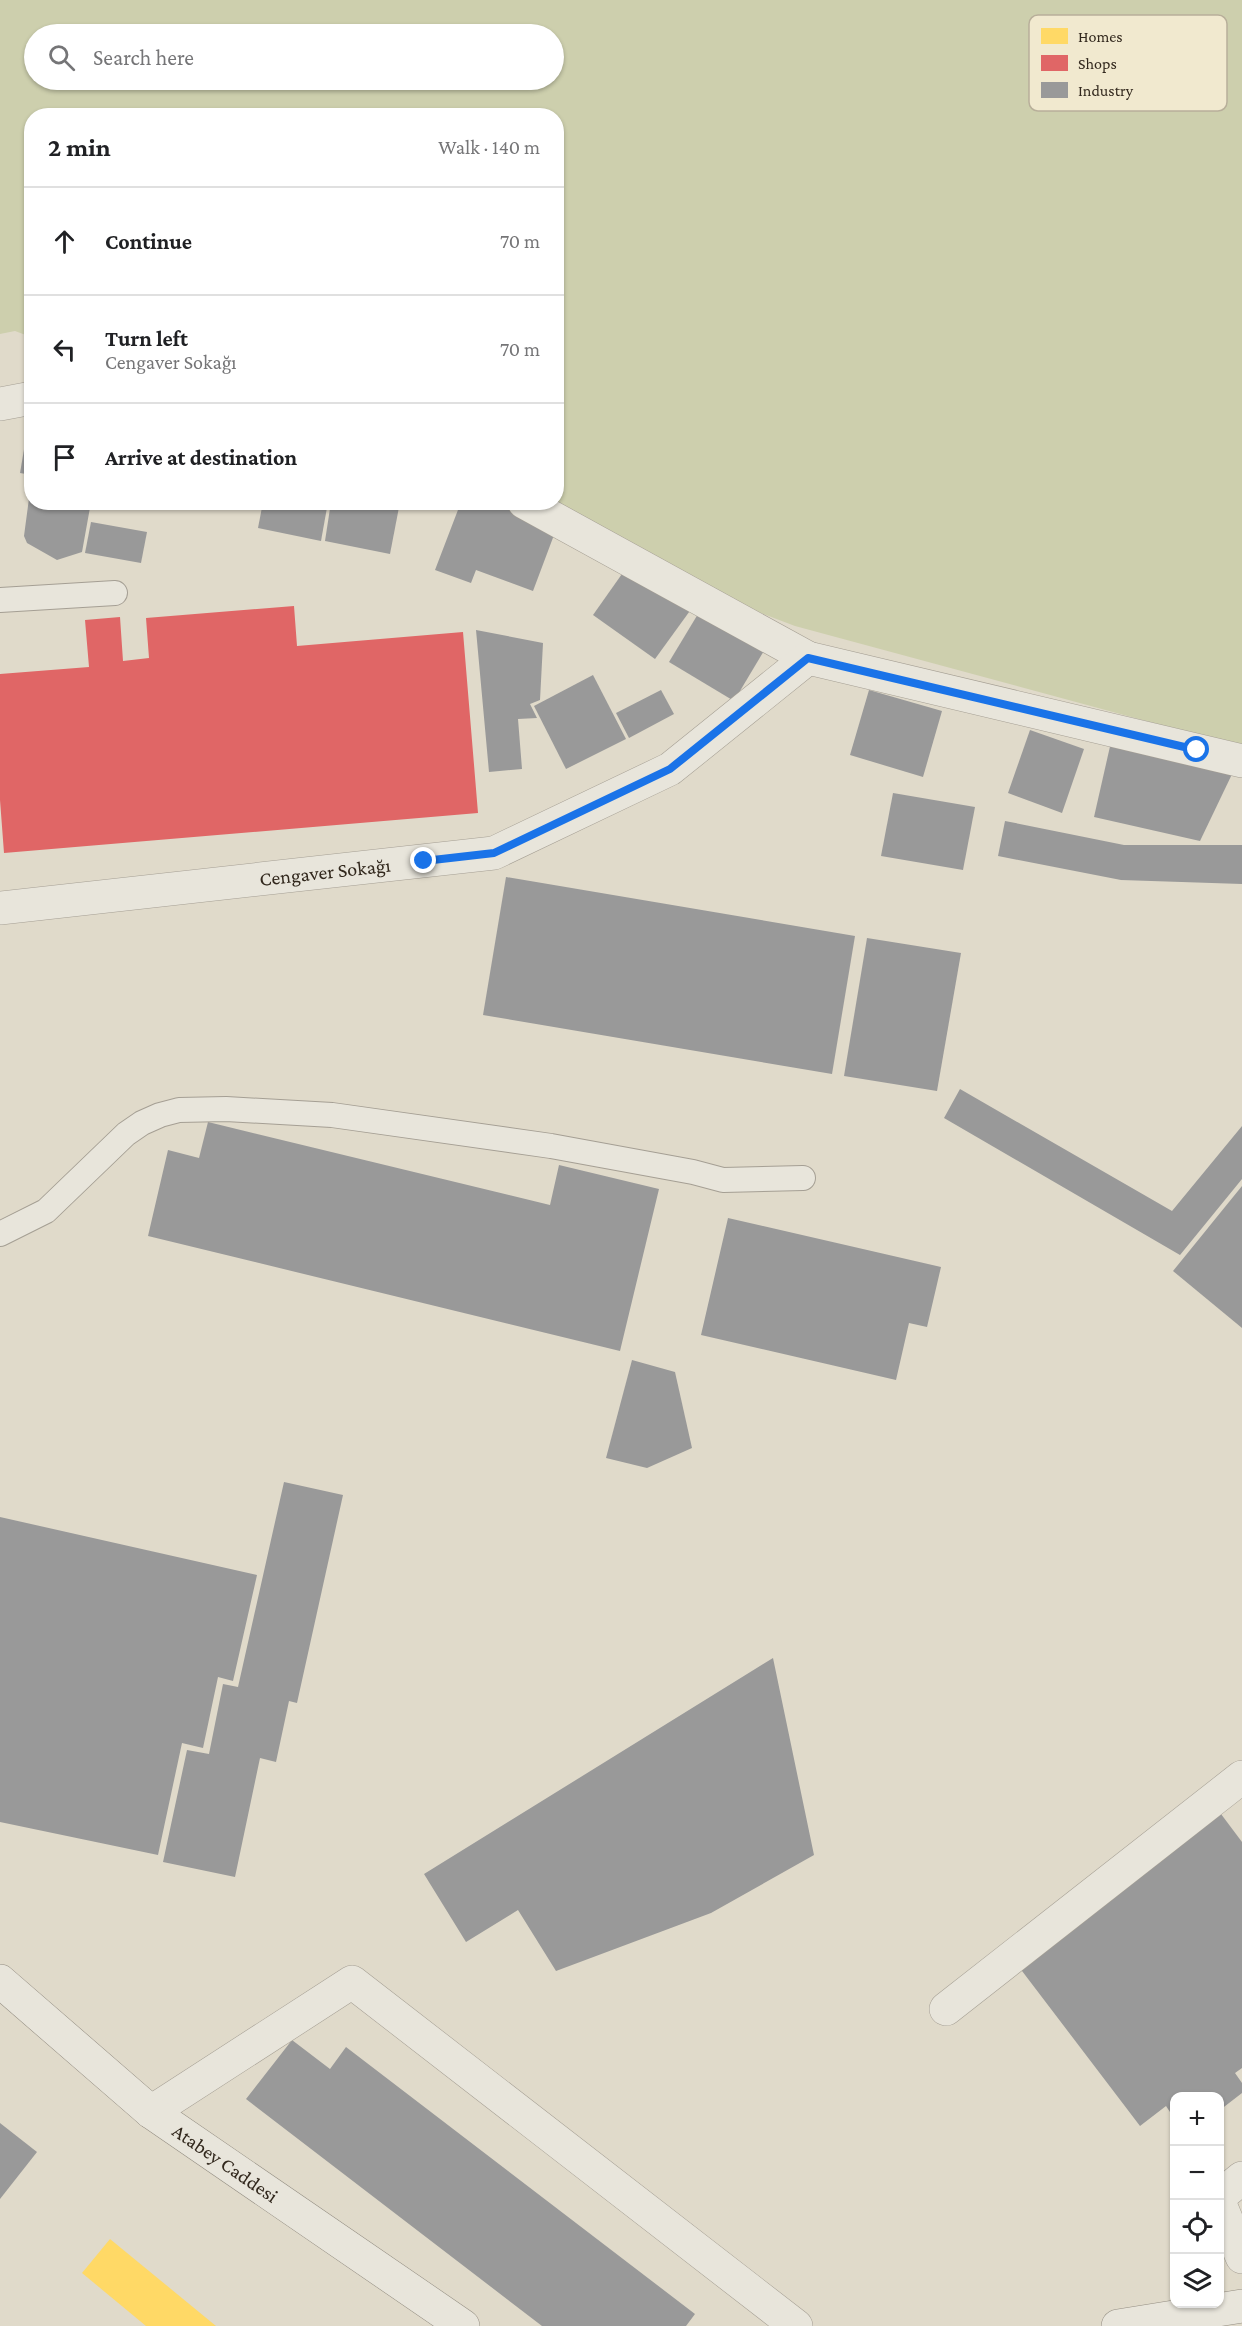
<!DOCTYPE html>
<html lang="en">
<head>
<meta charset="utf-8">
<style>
	body { margin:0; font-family:"Crimson Pro",serif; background:#f6f6f6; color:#202124 }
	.controls { position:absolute; right:18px; bottom:18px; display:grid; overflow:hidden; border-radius:12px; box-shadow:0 2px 4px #0004 }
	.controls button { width:54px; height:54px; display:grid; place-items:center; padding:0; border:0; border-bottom:2px solid #e0e0e0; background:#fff; color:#202124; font:30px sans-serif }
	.stop { position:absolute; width:18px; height:18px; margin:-14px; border:4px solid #1a73e8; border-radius:50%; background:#fff }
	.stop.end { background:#1a73e8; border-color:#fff; box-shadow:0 2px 6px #0008 }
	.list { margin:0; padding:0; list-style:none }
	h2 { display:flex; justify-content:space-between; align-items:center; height:78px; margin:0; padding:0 24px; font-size:26px }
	h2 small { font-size:20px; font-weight:400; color:#757577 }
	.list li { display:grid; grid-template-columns:39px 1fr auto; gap:18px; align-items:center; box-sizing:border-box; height:108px; padding:0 24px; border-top:2px solid #e0e0e0 }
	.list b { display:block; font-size:22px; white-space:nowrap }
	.list p { margin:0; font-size:20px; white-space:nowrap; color:#757577 }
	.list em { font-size:20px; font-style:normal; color:#757577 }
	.icon { flex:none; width:33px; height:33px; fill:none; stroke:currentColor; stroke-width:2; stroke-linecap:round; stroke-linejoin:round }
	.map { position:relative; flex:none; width:1242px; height:2326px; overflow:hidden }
	.search { position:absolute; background:#fff; box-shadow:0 2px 4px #0004; left:24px; top:24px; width:540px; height:66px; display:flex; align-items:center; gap:15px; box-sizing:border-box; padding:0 21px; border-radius:33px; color:#757577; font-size:22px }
	.panel { position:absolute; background:#fff; box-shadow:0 2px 4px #0004; left:24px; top:108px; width:540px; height:402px; border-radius:24px }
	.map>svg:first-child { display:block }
</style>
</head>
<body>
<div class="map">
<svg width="1242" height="2326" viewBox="0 0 1242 2326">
	<rect width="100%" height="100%" fill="#e0daca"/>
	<path fill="#cdcfad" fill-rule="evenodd" d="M0,0h1242v747l-447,-121 -327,-123 88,-1v-386h-524l-1,221 -16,-6 -15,3zM34,34h520v46h-520z"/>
	<polygon fill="#ffd966" points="110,2239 216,2326 146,2326 82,2273"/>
	<polygon fill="#e06666" points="294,606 297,646 463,632 478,813 4,853 0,800 0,674 89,667 85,620 120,617 123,661 149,658 146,618"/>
	<g fill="#999">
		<polygon points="30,414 32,414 32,475 20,473"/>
		<polygon points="30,491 32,502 91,502 82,552 57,560 27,543 24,536"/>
		<polygon points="263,502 328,502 321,541 258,528"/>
		<polygon points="331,502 400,502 390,554 325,541"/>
		<polygon points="461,502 492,502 557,527 533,591 476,570 471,583 435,570"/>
		<polygon points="91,522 147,532 141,563 85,553"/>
		<polygon points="629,564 692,608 655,659 593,615"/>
		<polygon points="701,609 765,649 734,701 669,662"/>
		<polygon points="476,630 543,643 540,700 530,704 537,718 518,719 522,769 489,772"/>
		<polygon points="593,675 626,739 566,769 534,706"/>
		<polygon points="661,690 674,714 629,738 616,713"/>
		<polygon points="869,690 942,711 923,777 850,755"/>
		<polygon points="1030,730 1084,749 1062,813 1008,793"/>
		<polygon points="1111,742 1234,770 1200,841 1094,817"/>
		<polygon points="893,793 975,807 963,870 881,856"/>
		<polygon points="1005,821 1124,845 1242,845 1242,884 1121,880 998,856"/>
		<polygon points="506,877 855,936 832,1074 483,1015"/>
		<polygon points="867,938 961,953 937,1091 844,1076"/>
		<polygon points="960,1089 1172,1211 1242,1126 1242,1179 1180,1255 944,1118"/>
		<polygon points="208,1122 550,1205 559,1165 659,1189 620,1351 148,1236 168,1150 199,1158"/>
		<polygon points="1242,1186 1242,1328 1173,1271"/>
		<polygon points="728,1218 941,1267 927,1327 909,1323 896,1380 701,1335"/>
		<polygon points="632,1360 675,1372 692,1448 647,1468 606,1458"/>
		<polygon points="284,1482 343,1495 297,1703 289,1701 276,1762 260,1758 235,1877 163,1862 187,1750 209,1754 223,1684 238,1687"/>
		<polygon points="0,1517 257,1575 233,1681 218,1677 203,1748 182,1743 158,1855 0,1822"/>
		<polygon points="773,1658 814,1855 711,1913 556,1971 518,1910 466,1942 424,1874"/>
		<polygon points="1221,1814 1242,1842 1242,2068 1235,2073 1242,2083 1242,2093 1220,2110 1220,2096 1174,2096 1174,2118 1166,2106 1140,2126 1019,1967"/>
		<polygon points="292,2040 330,2069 346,2047 695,2314 686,2326 542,2326 246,2099"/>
		<polygon points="0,2123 37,2152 0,2199"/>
	</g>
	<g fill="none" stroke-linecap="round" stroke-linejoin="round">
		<defs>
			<g id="lane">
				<polyline points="0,600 115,593"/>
				<polyline points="0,1234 46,1211 126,1134 142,1123 160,1115 179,1110 226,1109 332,1115 551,1146 693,1172 723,1180 803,1178"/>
			</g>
			<g id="street">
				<polyline points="0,404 32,398"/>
				<polyline points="524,502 808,658 1242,761"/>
				<path id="s1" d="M0,908l494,-55 176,-84 138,-111"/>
				<polyline points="946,2009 1242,1777"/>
				<polyline points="151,2112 352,1982 796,2326"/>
				<polyline points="1220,2196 1242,2178"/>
				<polyline points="1220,2204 1242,2257"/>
			</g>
			<g id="secondary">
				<path id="s2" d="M0,1981l151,131 312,214"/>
				<polyline points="1118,2326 1242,2306"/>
			</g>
		</defs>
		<use href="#lane" stroke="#a59f94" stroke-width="26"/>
		<use href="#street" stroke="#a59f94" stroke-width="34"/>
		<use href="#secondary" stroke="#948e83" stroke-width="34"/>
		<use href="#lane" stroke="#e8e5db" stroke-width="24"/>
		<use href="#street" stroke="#e8e5db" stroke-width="33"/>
		<use href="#secondary" stroke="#e8e5db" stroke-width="33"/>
	</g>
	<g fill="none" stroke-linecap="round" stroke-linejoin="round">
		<polyline stroke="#1a73e8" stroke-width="8" points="424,861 494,853 670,769 808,658 1197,750"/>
	</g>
	<g text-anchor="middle" stroke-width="6" stroke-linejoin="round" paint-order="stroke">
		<g font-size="20" fill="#32281d" stroke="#f1e9cf">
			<text dy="7" stroke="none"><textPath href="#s1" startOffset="327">Cengaver Sokağı</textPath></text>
			<text dy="7" stroke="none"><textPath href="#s2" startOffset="290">Atabey Caddesi</textPath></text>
		</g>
	</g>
	<rect x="1029" y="15" width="198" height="96" rx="9" fill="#f1e9cf" stroke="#b8af9a" stroke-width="1.5"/>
	<rect x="1041" y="28" width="27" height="16" fill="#ffd966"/>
	<rect x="1041" y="55" width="27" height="16" fill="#e06666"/>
	<rect x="1041" y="82" width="27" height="16" fill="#999"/>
	<g font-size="16" fill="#32281d">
		<text x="1078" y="42">Homes</text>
		<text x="1078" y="69">Shops</text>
		<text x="1078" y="96">Industry</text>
	</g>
</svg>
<div class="controls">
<button>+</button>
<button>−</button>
<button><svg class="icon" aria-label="locate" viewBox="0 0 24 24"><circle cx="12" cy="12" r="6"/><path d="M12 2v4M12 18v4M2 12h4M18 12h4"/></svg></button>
<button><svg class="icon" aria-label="layers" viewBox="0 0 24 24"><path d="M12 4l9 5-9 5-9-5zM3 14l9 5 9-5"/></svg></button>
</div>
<div class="stop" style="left:1197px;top:750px"></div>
<div class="stop end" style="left:424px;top:861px"></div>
<div class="search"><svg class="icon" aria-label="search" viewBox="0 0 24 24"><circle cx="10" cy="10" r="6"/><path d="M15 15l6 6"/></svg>Search here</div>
<section class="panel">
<h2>2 min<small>Walk · 140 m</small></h2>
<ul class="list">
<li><svg class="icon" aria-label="ahead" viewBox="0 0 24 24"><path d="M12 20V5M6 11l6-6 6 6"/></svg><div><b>Continue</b></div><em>70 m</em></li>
<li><svg class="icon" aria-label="left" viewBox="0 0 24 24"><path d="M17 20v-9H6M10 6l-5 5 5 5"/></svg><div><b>Turn left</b><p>Cengaver Sokağı</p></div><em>70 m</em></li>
<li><svg class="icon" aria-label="arrive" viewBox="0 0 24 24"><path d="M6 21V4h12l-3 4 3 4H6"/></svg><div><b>Arrive at destination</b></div></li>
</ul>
</section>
</div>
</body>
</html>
